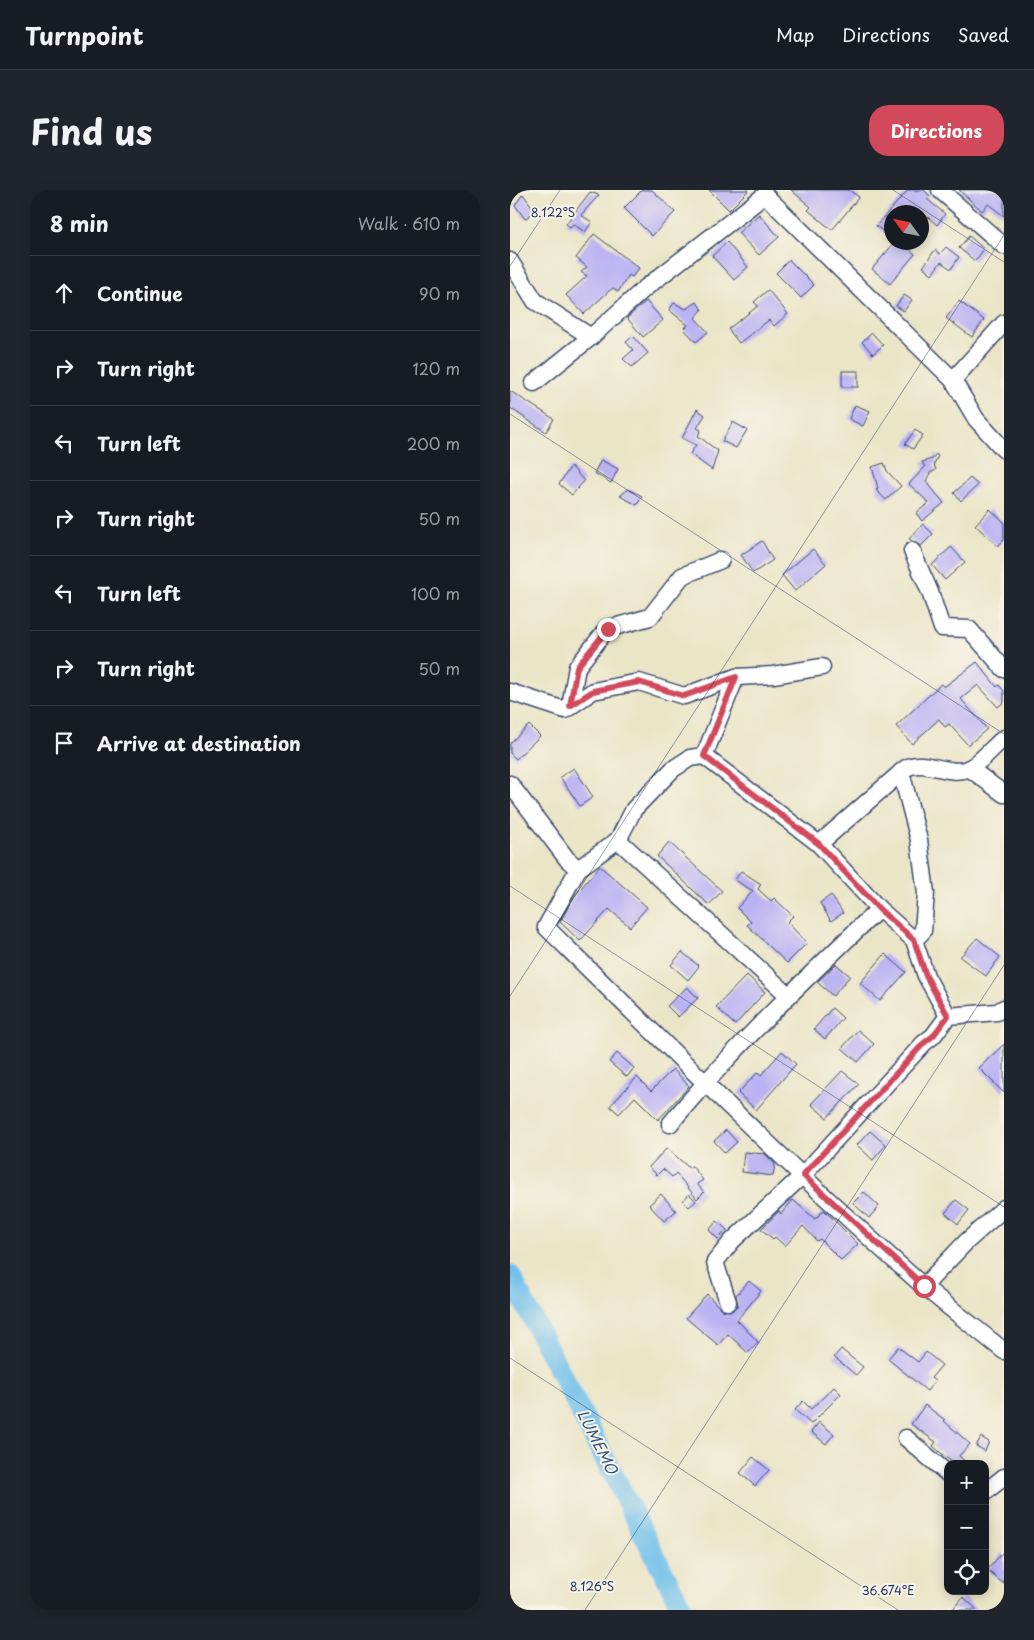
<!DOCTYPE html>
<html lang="en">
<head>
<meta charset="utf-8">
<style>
	body { margin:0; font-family:"Playpen Sans",sans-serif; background:#20242c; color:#f1f3f6 }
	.controls { position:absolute; right:15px; bottom:15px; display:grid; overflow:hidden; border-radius:10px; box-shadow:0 2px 12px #0003 }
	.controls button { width:45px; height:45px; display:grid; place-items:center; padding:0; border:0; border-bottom:1px solid #363941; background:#171b24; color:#f1f3f6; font:25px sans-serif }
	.compass { position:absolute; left:374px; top:15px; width:45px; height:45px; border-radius:50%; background:#171b24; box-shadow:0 2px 12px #0003; rotate:303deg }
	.stop { position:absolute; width:15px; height:15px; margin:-11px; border:4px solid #d1495b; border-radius:50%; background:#fff }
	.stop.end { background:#d1495b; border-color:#fff; box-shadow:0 1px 5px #0008 }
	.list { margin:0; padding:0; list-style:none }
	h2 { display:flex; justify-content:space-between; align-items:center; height:65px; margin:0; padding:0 20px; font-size:21px }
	h2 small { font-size:16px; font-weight:400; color:#9ea1a6 }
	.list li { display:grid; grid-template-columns:32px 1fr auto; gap:15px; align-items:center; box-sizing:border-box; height:75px; padding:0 20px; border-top:1px solid #363941 }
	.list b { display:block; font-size:19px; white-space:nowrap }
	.list em { font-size:16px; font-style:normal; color:#9ea1a6 }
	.icon { flex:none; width:28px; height:28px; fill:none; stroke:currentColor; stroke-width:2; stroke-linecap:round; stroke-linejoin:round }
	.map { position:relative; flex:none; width:494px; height:1420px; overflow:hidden; border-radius:20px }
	header { display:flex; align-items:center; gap:30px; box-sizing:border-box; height:70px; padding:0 25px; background:#171b24; border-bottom:1px solid #363941 }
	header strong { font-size:24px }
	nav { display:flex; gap:28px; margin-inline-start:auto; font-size:18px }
	.intro { display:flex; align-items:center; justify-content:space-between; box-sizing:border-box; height:120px; padding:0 30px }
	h1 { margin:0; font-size:35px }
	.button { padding:12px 22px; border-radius:20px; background:#d1495b; color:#fff; font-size:18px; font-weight:700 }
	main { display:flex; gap:30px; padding:0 30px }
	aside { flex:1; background:#171b24; border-radius:20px; box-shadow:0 2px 12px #0003 }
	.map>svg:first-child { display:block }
</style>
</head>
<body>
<header>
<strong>Turnpoint</strong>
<nav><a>Map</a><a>Directions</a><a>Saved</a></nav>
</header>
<div class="intro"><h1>Find us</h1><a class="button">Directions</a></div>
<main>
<aside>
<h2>8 min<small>Walk · 610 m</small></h2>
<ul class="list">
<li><svg class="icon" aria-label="ahead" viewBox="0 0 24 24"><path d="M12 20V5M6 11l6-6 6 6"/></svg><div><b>Continue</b></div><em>90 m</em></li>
<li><svg class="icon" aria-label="right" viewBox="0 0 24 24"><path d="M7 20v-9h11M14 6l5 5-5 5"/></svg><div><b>Turn right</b></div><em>120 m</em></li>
<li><svg class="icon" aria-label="left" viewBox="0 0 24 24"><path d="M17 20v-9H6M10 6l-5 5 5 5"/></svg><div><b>Turn left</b></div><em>200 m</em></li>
<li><svg class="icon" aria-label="right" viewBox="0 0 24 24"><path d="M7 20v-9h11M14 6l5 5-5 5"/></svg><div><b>Turn right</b></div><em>50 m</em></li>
<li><svg class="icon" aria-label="left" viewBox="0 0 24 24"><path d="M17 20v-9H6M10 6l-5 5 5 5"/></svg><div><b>Turn left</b></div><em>100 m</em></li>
<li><svg class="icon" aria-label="right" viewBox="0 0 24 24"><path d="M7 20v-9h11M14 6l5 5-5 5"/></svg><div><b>Turn right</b></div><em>50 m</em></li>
<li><svg class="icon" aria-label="arrive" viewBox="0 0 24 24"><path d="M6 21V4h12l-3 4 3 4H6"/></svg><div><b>Arrive at destination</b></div></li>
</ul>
</aside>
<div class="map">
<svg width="494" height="1420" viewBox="0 0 494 1420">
	<rect width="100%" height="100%" fill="#f7f3e8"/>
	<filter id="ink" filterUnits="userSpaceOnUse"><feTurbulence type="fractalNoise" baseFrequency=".02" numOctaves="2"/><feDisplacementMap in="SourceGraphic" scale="10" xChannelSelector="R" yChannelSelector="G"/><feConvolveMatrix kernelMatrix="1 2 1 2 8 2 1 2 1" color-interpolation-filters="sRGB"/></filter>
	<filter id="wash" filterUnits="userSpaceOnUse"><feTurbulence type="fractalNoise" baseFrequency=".0096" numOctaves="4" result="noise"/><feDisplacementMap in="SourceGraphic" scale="20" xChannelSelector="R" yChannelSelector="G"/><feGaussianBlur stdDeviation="1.12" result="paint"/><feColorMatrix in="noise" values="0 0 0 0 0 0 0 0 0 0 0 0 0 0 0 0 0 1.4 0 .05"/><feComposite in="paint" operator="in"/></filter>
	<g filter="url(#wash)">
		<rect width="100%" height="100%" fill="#ebe5c7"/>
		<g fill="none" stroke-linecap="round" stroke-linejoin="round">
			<polyline stroke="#6fc0eb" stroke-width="21" points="0,1085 173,1420"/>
		</g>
		<g id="blocks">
			<g fill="#bbb2f3">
				<polygon points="132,0 142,0 165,22 142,46 114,18"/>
				<polygon points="199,0 239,0 219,20"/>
				<polygon points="281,0 339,0 349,7 322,40 298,20 301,17"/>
				<polygon points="398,0 414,0 420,6 417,9 435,24 427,35 412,22 382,22 382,48 366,36"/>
				<polygon points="449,0 494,0 494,26 478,14 472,21"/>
				<polygon points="80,2 89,5 71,25 82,32 75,42 63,34 60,37 56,34"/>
				<polygon points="13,4 25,21 15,29 5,15"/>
				<polygon points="249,24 269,47 249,65 228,43"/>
				<polygon points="84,44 129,78 122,87 119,85 108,102 103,98 99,101 74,124 56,105 77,86 71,82 77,77 66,68"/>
				<polygon points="459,46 474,59 465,71 449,58"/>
				<polygon points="217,52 238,77 224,90 202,66"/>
				<polygon points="385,52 390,52 405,64 380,94 362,79"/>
				<polygon points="436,57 449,67 441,79 431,72 422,84 413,77 425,60 430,64"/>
				<polygon points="279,70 304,95 291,108 266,83"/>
				<polygon points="258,100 278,124 264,136 259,130 229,153 218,139 248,116 244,112"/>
				<polygon points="394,105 402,110 394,121 386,116"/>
				<polygon points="136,111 153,130 133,147 117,128"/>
				<polygon points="449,111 474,130 462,147 436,128"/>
				<polygon points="187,112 192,120 185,128 198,142 186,152 174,139 178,135 159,120 164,113 176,119"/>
				<polygon points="362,143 373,155 363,164 352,152"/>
				<polygon points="123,146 138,163 122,177 113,169 123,160 116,152"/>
				<rect x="332" y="181" width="16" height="16"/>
				<polygon points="0,201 44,229 36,242 0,218"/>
				<polygon points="345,215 360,221 353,236 339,229"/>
				<polygon points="187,219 195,225 187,238 191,240 188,246 208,261 202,280 180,264 186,255 172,248"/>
				<polygon points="223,232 237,240 226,258 212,251"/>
				<polygon points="405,240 413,245 403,259 395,254"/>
				<polygon points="426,264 428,266 424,274 426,280 420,283 416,291 434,313 412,331 406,323 419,313 399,294 415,277 412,272 422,269"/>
				<polygon points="91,270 108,279 101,293 84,283"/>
				<polygon points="374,273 377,281 391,296 376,310 366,300 368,298 362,277"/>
				<polygon points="61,276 74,291 62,305 49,294"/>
				<polygon points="460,288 468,295 451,311 444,303"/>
				<polygon points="118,299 132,306 127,315 110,306"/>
				<polygon points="480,319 494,332 494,350 488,356 465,335"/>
				<polygon points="413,334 423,344 411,356 399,349"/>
				<polygon points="252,351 263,370 243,383 231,365"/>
				<polygon points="441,357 455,372 435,390 422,375"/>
				<polygon points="303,359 316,374 285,401 272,385"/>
				<polygon points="467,472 487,497 489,495 494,501 494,512 488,517 468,495 451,509 477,539 458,555 439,534 435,537 429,529 402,554 386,536 431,494 434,497"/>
				<polygon points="19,535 30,546 6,569 0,563 0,553"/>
				<polygon points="64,578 83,607 70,616 50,587"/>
				<polygon points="159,652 212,701 199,715 147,666"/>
				<polygon points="90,676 137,717 120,737 99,719 70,751 50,732 65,705"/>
				<polygon points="231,681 251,694 248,699 261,711 264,708 283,726 277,732 297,753 277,773 237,735 241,732 227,718 243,701 225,690"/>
				<polygon points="321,705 333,723 321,731 310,713"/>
				<polygon points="467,748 490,767 476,786 450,767"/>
				<polygon points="172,762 189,776 178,790 161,775"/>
				<polygon points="375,764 396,782 370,811 350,793"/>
				<polygon points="326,774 340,786 323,806 307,792"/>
				<polygon points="237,785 255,802 225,835 206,817"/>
				<polygon points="177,797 188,808 168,827 157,816"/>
				<polygon points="322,818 333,828 315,849 304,839"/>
				<polygon points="348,840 364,854 348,872 332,858"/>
				<polygon points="494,854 494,903 469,878"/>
				<polygon points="272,861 286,874 246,920 228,903 248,882 251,885"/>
				<polygon points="107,863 124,878 117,887 99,872"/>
				<polygon points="163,879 179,896 148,930 125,907 109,924 100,916 127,887 141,901"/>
				<polygon points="332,881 349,894 317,928 301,914"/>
				<polygon points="216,940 227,952 215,963 204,951"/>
				<polygon points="360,941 376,955 363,970 347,955"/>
				<polygon points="157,958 179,978 182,976 193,990 187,994 194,1002 187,1009 166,983 162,987 153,979 147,985 139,977"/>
				<polygon points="234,962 255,964 265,974 263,986 232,982"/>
				<polygon points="354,1002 369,1016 359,1028 343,1013"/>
				<polygon points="151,1004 166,1021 154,1031 139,1015"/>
				<polygon points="179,1004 186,1011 179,1017 173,1011"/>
				<polygon points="283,1010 305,1029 314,1020 348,1054 331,1070 310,1049 307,1051 293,1036 275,1056 265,1047 263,1049 251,1039 269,1021 271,1024"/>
				<polygon points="446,1010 459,1020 448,1034 435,1023"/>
				<polygon points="207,1031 217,1040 208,1049 199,1040"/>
				<polygon points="239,1091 251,1101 227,1130 248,1152 238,1163 218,1144 208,1155 176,1128 197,1104 212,1120 222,1121 228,1115 226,1105"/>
				<polygon points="388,1157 408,1172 416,1162 432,1175 421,1188 425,1191 417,1201 378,1169"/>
				<polygon points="331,1159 353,1177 346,1185 324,1167"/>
				<polygon points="324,1197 331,1204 301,1234 285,1220 293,1211 301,1219"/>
				<polygon points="415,1215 435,1230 434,1231 460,1254 449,1266 458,1274 444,1274 423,1256 426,1252 401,1234"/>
				<polygon points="309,1232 324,1244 316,1254 301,1242"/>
				<polygon points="471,1247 479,1252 475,1261 466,1256"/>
				<polygon points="243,1267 259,1280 245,1296 230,1283"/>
				<polygon points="494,1361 494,1394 477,1380"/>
				<polygon points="453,1407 461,1414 467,1420 442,1420"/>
			</g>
		</g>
	</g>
	<g filter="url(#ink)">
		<use href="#blocks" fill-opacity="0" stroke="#3a4a6e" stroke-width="1"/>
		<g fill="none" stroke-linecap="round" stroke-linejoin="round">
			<defs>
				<g id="minor">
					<polyline points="430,0 494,56"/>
					<polyline points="0,71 25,111 81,147"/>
					<polyline points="494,133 443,190 466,229 494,260"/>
					<polyline points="24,193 81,147 134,99 255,5 443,190"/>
					<polyline points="402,361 420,402 432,438 459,439 494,479"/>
					<polyline points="0,502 55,520 83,501 129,492 174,506 226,487 263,485 312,477"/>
					<polyline points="60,517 67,477 97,439 140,427 172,386 211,370"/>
					<polyline points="194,566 226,487"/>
					<polyline points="459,578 494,604"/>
					<polyline points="391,582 409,650 416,703 413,741 404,750"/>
					<polyline points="0,594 57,669 68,679"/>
					<polyline points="108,650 278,805"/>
					<path d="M309,654l87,-76c18,-10 40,8 62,1 10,-4 27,-24 36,-31"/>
					<path d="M438,826l-22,-40 -12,-36 -35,-31 -60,-65 -115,-88 -14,2 -17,11 -39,40 -16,31 -40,29 -32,58c123,121 246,243 375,357 27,23 56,45 83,67"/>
					<path d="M160,934c64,-77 136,-146 209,-215"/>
					<polyline points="414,1096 456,1052 494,1018"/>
					<polyline points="218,1112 205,1072 222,1051 293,985 414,853 423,846 438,826 487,822 494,818"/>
					<polyline points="396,1248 438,1284"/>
					<polyline points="475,1302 494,1287"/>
				</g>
			</defs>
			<use href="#minor" stroke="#3a4a6e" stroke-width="19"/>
			<use href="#minor" stroke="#fff" stroke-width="16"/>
		</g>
	</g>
	<g fill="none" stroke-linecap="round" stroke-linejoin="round" filter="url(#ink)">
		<polyline stroke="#d1495b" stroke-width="6" points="98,439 67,477 60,516 83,501 129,492 174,506 226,487 194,566 309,654 369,719 404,750 416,786 438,826 423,846 414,853 293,985 414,1096"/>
	</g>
	<path fill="none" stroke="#1b2f5e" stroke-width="1" stroke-opacity="0.45" d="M383,0l111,72M0,76l50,-76M0,224l494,320M0,696l494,321M0,806l494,-761M0,1168l388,252M75,1420l419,-645"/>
	<g text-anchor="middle" stroke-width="4" stroke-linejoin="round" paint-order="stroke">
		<g font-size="15" font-style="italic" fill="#305381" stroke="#f7f3e8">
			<text transform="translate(87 1252) rotate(63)" y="5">LUMEMO</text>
		</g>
	</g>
	<g font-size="12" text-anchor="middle" fill="#1b2f5e" stroke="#f7f3e8" stroke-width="4" stroke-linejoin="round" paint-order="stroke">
		<text x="43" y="27">8.122°S</text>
		<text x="82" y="1401">8.126°S</text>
		<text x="378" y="1405">36.674°E</text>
	</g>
</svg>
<div class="controls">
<button>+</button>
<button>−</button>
<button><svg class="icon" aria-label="locate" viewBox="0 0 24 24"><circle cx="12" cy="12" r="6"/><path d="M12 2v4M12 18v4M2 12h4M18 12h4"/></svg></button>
</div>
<svg class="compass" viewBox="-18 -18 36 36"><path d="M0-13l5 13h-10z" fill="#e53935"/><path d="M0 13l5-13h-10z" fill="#9ea1a6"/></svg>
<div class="stop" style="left:414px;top:1096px"></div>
<div class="stop end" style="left:98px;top:439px"></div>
</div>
</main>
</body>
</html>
